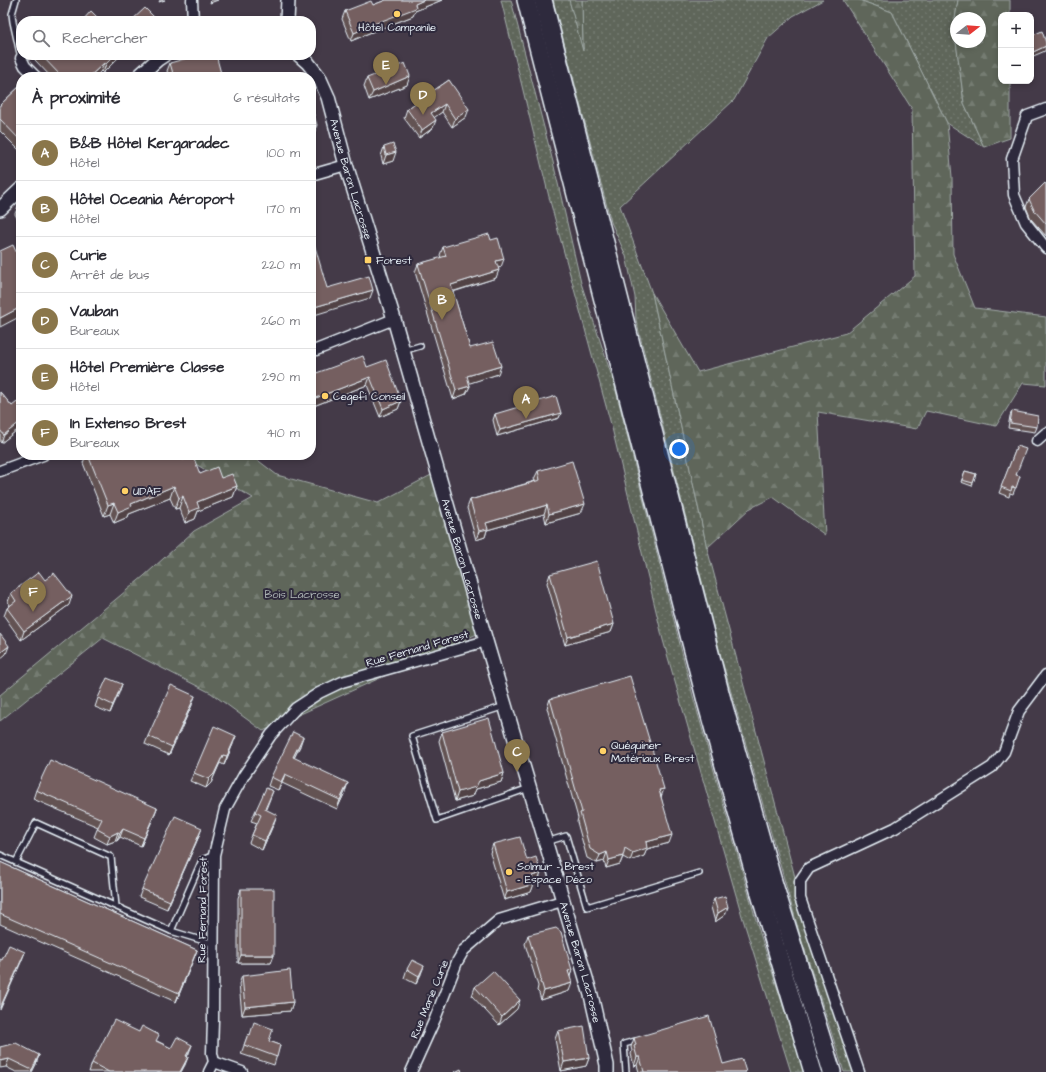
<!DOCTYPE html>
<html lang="fr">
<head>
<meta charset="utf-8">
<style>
	body { margin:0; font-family:"Architects Daughter",sans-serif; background:#f7f7f7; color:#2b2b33 }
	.controls { position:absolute; right:12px; top:12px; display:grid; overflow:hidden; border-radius:8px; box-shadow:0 2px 6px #0003 }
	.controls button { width:36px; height:36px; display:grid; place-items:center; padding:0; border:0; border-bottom:1px solid #e1e1e2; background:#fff; color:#2b2b33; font:20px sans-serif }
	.compass { position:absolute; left:950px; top:12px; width:36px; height:36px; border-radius:50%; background:#fff; box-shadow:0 2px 6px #0003; rotate:73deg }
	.you { position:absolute; left:679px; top:449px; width:14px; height:14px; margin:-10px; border:3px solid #fff; border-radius:50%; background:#1a73e8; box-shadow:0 0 0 6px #1a73e833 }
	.badge { display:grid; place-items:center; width:26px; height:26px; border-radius:50%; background:#8a764a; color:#fff; font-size:13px; font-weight:700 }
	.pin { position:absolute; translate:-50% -33px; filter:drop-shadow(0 1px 2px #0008) }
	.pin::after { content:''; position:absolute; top:21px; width:14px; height:12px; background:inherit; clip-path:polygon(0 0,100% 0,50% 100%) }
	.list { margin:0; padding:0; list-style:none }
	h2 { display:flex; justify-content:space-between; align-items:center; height:52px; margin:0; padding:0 16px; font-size:17px }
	h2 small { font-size:13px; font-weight:400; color:#7c7c81 }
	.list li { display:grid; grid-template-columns:26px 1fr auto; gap:12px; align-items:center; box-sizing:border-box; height:56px; padding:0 16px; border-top:1px solid #e1e1e2 }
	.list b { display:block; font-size:15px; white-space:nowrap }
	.list p { margin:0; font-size:13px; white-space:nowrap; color:#7c7c81 }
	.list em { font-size:13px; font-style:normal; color:#7c7c81 }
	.icon { flex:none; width:22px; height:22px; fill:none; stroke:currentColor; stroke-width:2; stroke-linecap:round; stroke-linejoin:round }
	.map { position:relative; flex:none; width:1046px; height:1072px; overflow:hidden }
	.search { position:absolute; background:#fff; box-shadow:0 2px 6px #0003; left:16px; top:16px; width:300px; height:44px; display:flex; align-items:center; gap:10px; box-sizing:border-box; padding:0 14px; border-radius:16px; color:#7c7c81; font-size:15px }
	.panel { position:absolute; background:#fff; box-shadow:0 2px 6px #0003; left:16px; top:72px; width:300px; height:388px; border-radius:16px }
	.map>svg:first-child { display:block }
</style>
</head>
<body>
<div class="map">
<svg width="1046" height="1072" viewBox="0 0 1046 1072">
	<defs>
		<pattern id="grass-dots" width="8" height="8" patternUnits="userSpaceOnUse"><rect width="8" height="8" fill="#5e665a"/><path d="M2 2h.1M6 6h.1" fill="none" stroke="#757c72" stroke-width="1.8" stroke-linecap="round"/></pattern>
		<pattern id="forest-firs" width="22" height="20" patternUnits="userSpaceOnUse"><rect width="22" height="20" fill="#5e665a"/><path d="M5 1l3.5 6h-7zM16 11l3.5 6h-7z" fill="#757c72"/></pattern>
	</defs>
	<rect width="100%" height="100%" fill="#443a48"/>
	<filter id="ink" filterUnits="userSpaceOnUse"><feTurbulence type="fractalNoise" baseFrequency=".025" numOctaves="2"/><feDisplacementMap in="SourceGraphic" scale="8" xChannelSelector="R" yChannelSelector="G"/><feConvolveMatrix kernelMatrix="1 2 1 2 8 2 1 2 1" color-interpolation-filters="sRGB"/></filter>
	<g filter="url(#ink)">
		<g fill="url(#grass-dots)" stroke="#a3aca9">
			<polygon points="501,0 511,0 553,162 581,283 614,383 693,696 758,927 804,1072 791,1072 742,916 663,640 612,428 550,201"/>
			<polygon points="553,0 569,0 583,49 582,0 823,0 793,16 768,38 734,100 620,206 652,293 707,548 795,877 800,912 838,1021 854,1072 844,1072 800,935 721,657 636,320 635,297 626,256 611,222"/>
			<polygon points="859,0 958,0 954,25 964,103 984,147 947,123 892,12"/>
		</g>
		<g fill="url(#forest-firs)" stroke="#a3aca9">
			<polygon points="569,0 582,0 583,51"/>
			<polygon points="843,0 859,0 892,12 947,123 952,177 953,254 975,308 1046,317 1046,385 1023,383 996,426 926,411 917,429 818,412 825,535 773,497 749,509 707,548 652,293 698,372 846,333 915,276 912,109"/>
			<polygon points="958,0 1010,0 1010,15 1001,15 1001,81 1010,81 1010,138 984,147 964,103 956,42 980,42 980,18 956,18 956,40 954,25"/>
			<polygon points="184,455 251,455 277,475 378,503 433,474 477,634 263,731 211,693 103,638 0,721 0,695 144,576 194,531 253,498 187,459"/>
		</g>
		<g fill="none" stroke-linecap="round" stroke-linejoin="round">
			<defs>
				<g id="service">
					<polyline points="16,0 12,14 13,22 21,58"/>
					<polyline points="403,351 420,346"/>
					<polyline points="505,706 412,736 437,820 529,788"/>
					<polyline points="546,842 566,836 587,907 699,873"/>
					<polyline points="0,855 171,931 214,944"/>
					<polyline points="16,862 36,823 111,857 116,906"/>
					<polyline points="171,931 202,860 214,855"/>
					<polyline points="626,1072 624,1044 635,1041"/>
				</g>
				<g id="minor">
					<polyline points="192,0 193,21"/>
					<polyline points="21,58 25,66 36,77"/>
					<polyline points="1046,109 1027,116 1012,159 1014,195 1026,223 1046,248"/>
					<polyline points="311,175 346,165"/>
					<polyline points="311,352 394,319"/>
					<polyline points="1037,441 1046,433"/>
					<polyline points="0,471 43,455"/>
					<polyline points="214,1062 242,1072"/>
					<polyline points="209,1072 214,1062 212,1053 213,1020 214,855 225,809 244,775 271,735 296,708 319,693 342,682 486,641"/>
					<polyline points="411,1072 435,1019 457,962 464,950 499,920 562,901"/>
					<polyline points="859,1072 800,898 800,881 809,868 895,828 992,767 1004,752 1019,711 1046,675"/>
				</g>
				<g id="tertiary">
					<polyline points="287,21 288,0"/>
					<path id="s1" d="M299,55l9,8 11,14 9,20 18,68 48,154 92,322 105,354 16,70v7"/>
					<polyline points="138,77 158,59 164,55"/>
					<polyline points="0,209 21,189"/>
				</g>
				<g id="trunk">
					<polyline points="526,0 707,705 760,894 813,1072"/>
					<polyline points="543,0 721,696 772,878 832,1072"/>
				</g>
			</defs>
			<use href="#service" stroke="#e8f1f8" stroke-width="8"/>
			<use href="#minor" stroke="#e8f1f8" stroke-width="13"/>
			<use href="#tertiary" stroke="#e8f1f8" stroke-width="16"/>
			<use href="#trunk" stroke="#e8f1f8" stroke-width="20"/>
			<use href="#service" stroke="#2f2a3d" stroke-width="5"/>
			<use href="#minor" stroke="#2f2a3d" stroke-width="10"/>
			<use href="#tertiary" stroke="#2f2a3d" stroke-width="13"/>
			<use href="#trunk" stroke="#2f2a3d" stroke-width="17"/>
		</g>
		<g fill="#645253" stroke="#e8f1f8">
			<polygon points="386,0 442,0 415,11 413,16 364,35 363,36 351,41 342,19 345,11 373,5"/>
			<polygon points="37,55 80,55 84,59 89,55 121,55 103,73 101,71 95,77 51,77 35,60"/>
			<polygon points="170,63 222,77 169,77 167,71"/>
			<polygon points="367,78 407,85 369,100 364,86"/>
			<polygon points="449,80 466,117 452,127 442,112 434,117 433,128 419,138 404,118 407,109"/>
			<polygon points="21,85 21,152 0,131 0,105"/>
			<polygon points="384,147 393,161 383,164 381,156"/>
			<polygon points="1046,184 1046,236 1031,219 1026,207 1029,199"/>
			<polygon points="21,202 21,226 15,214 19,203"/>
			<polygon points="443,247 501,267 498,268 496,278 453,292 470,348 498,374 469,383 470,386 466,394 453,399 415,272 418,264 441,258 440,255"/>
			<polygon points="367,367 401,401 398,409 380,417 367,385 311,407 311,375"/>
			<polygon points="0,392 12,406 21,406 21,427 1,443 0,442"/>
			<polygon points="1012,411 1037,427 1035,432 1008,428 1010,416"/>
			<polygon points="561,413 559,418 497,436 493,420 495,414"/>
			<polygon points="1017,446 1016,475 1020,476 1013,494 1010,493 1009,497 999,493"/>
			<polygon points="86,455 110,455 110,456 183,460 200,474 221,478 237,486 233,497 198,511 195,519 185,523 179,508 175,509 170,498 129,514 128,517 114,523 110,514 104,516 83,463"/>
			<polygon points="538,471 581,513 546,523 544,514 487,530 485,537 476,540 467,508 470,500 535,481 534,479"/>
			<polygon points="965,471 976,474 972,486 961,482"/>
			<polygon points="550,574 614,624 611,632 565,645 547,583"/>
			<polygon points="11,593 69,605 21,640 4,616 7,608 10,605 8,602"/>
			<polygon points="122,684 110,713 95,707 98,698"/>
			<polygon points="550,699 661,796 669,843 647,849 644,856 630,861 623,857 620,864 606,868 604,861 597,863 587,858 577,822 578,818 547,708"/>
			<polygon points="192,705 169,755 145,744 148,736"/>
			<polygon points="442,732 504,773 501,782 476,789 473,796 455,801 439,741"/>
			<polygon points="233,744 224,765 220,763 211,783 206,788 190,781 194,773"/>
			<polygon points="300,746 294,758 345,792 337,809 282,783 278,790 268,786 271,777"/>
			<polygon points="36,790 157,808 154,816 141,846 120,837 117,841 115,841 107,844 94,837 98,827 33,799"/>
			<polygon points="273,791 266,809 274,823 262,850 249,843 252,835 257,823 251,821 255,812"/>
			<polygon points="199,836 167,909 139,897 142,889"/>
			<polygon points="493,844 527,860 541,873 538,881 534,883 531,892 504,900 490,853"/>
			<polygon points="0,862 197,950 176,1002 0,924"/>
			<polygon points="241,889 274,955 271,963 238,963 238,898"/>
			<polygon points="714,899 725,915 715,922 711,907"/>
			<polygon points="528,935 572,970 570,976 569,991 541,1000 539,993 537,991 538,986 525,944"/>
			<polygon points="407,969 421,974 416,984 404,978"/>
			<polygon points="242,976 293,1002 290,1011 242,1015 239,984"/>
			<polygon points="475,987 517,1009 499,1025 472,996"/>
			<polygon points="558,1031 589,1058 586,1066 561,1071 555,1039"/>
			<polygon points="248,1034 280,1045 274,1065 241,1054"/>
			<polygon points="634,1038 723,1064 746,1072 639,1072 637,1065 634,1066 631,1054 632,1051 631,1047"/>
			<polygon points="157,1041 171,1048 189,1053 187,1057 188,1057 185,1065 181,1072 89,1072 92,1063"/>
			<polygon points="0,1047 39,1055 36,1064 32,1072 16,1072 6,1067"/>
		</g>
		<g fill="#514244" stroke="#e8f1f8">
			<polygon points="160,0 165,0 159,2"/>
			<polygon points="211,0 218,0 210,3"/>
			<polygon points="424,0 442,0 415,11 413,16 364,35 363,36 351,41 354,33 415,4"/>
			<polygon points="1046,46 1045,51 1031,57 1031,53"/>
			<polygon points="115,55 121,55 103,73 106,64"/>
			<polygon points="104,63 101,71 95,77 89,77"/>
			<polygon points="410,76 407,85 369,100 373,92"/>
			<polygon points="445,104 442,112 428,122 431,113"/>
			<polygon points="469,109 466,117 452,127 455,119"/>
			<polygon points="436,120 433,128 419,138 422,130"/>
			<polygon points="317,125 314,134 311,134 311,127"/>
			<polygon points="396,152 393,161 383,164 386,155"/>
			<polygon points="504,259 501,267 493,270 496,261"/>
			<polygon points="499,270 496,278 448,293 451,285"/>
			<polygon points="373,290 370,298 311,316 311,308"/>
			<polygon points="21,307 21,316 0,327 0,318"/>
			<polygon points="501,366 498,374 464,385 467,376"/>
			<polygon points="370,377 367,385 311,407 311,404 313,399"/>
			<polygon points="470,386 466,394 453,399 456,390"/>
			<polygon points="401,401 398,409 380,417 383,409"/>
			<polygon points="561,413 559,418 497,436 500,430"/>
			<polygon points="21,421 21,427 1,443 4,435"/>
			<polygon points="174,486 170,498 129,514 128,517 114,523 118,512 131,504"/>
			<polygon points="237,486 233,497 198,511 195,519 185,523 189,512 197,502"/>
			<polygon points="183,496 179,508 175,509 179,498"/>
			<polygon points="114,503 110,514 104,516 108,505"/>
			<polygon points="585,504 581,513 546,523 549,514"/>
			<polygon points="547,505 544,514 487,530 485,537 476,540 479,531 486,523"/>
			<polygon points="72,596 69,605 21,640 24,631"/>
			<polygon points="614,624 611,632 565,645 568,637"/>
			<polygon points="9,646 6,654 0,659 0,653"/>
			<polygon points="122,684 119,693 110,713 113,705"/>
			<polygon points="195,696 192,705 169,755 172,747"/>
			<polygon points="236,736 233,744 224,765 227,756"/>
			<polygon points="303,737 300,746 290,766 293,757"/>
			<polygon points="223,755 211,783 206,788 209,779"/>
			<polygon points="504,773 501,782 476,789 473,796 455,801 458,792 479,781"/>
			<polygon points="285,774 282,783 278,790 281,782"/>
			<polygon points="348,783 345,792 337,809 340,800"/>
			<polygon points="664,789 661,797 659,790"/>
			<polygon points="157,808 154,816 141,846 144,838"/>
			<polygon points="277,815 274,823 262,850 265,841"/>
			<polygon points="202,828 199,836 167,909 170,901"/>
			<polygon points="123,829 120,837 117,841 120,833"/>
			<polygon points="118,832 115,841 107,844 110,836"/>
			<polygon points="672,835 669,843 647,849 644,856 630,861 633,853 646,842"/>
			<polygon points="607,852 604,861 597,863 600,855"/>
			<polygon points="623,856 620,864 606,868 609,860"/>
			<polygon points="541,873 538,881 529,884 532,876"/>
			<polygon points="534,884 531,892 504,900 507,892"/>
			<polygon points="728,907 725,915 715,922 718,913"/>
			<polygon points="197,950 194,958 176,1002 179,993"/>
			<polygon points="25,952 22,960 0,1010 0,1008"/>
			<polygon points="241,955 274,955 271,963 238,963"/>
			<polygon points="424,966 421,974 416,984 419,976"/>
			<polygon points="572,970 569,979 568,971"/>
			<polygon points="572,983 569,991 541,1000 544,991"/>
			<polygon points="520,1000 517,1009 499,1025 502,1017"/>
			<polygon points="293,1002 290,1011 242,1015 245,1007"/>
			<polygon points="192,1045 189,1053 183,1064 186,1056"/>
			<polygon points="39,1055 36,1064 32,1072 31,1072"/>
			<polygon points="188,1057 181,1072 180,1072"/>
			<polygon points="637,1057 640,1057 637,1065 634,1066"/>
			<polygon points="589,1058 586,1066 561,1071 564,1062"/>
			<polygon points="9,1059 6,1067 0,1068 0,1061"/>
		</g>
		<g fill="#745f61" stroke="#e8f1f8">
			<polygon points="386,0 424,0 415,4 416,8 366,27 366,28 354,33 345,11 371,1 373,5"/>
			<polygon points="145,8 154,17 150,21 131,21"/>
			<polygon points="91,11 101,21 82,21"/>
			<polygon points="1042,31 1046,43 1046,46 1031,53 1031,36"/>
			<polygon points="41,55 80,55 84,59 89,55 115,55 106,64 104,63 89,77 62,77"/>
			<polygon points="198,55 216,55 222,77 174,77 170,63"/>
			<polygon points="405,63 410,76 373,92 367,78"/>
			<polygon points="449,80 469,109 455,119 445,104 431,113 436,120 422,130 407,109"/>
			<polygon points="21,85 21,141 0,119 0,105"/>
			<polygon points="311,105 317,125 311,127"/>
			<polygon points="393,144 396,152 386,155 384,147"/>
			<polygon points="1045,183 1046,184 1046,224 1034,210 1029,199"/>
			<polygon points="311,233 327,288 369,276 373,290 311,308 311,293 312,293 311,288"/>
			<polygon points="489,234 491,240 498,238 504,259 496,261 499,270 451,285 470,348 493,342 501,366 467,376 470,386 456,390 418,264 446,256 443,247"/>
			<polygon points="13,245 21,262 21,307 0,318 0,251"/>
			<polygon points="363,356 367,367 386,360 401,401 383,409 370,377 313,399 311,394 311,375"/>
			<polygon points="0,392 12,406 17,402 21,406 21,421 4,435 0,430"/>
			<polygon points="556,396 561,413 500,430 495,414"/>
			<polygon points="1012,411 1038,416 1037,427 1010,423"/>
			<polygon points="1017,446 1026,449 1016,475 1020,476 1016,488 1012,487 1011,491 1001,487"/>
			<polygon points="88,455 110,455 110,456 111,455 181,455 183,460 193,456 200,474 217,467 221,478 232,474 237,486 197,502 199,508 189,512 183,496 179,498 174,486 131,504 132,506 118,512 114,503 108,505"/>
			<polygon points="572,461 585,504 549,514 547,505 486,523 488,529 479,531 470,500 540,480 538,471"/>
			<polygon points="965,471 976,474 973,483 962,480"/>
			<polygon points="597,561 614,624 568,637 550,574"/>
			<polygon points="39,572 45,580 54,573 72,596 24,631 7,608 16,601 11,593"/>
			<polygon points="0,634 9,646 0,653"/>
			<polygon points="630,676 664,789 659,790 672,835 646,842 647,848 633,853 625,848 623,856 609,860 607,852 600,855 590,849 580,813 582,812 550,699"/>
			<polygon points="107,678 122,684 113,705 98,698"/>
			<polygon points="171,685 195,696 172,747 148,736"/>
			<polygon points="489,718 504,773 479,781 476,787 458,792 442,732"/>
			<polygon points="214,726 236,736 227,756 223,755 214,774 209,779 194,773"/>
			<polygon points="293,732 303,737 293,757 348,783 340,800 285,774 281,782 271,777"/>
			<polygon points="50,760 157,808 144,838 123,829 120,833 118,832 110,836 97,829 102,819 36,790"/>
			<polygon points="266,788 273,791 265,809 277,815 265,841 252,835 261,815 255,812"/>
			<polygon points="175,816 202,828 170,901 142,889"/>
			<polygon points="520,837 527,860 536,857 541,873 532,876 534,884 507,892 493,844"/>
			<polygon points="0,862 197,950 179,993 0,914"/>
			<rect x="241" y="889" width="33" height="66"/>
			<polygon points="725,896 728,907 718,913 714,899"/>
			<polygon points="556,928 561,932 572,970 568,971 572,983 544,991 542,984 540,983 541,978 528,935"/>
			<polygon points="9,945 25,952 0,1008 0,959 2,960"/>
			<polygon points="412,960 424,966 419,976 407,969"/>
			<polygon points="290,970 293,1002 245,1007 242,976"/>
			<polygon points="493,971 520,1000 502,1017 475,987"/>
			<polygon points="709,1016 723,1064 742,1059 746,1072 644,1072 640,1057 637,1057 634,1046 636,1045 634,1038"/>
			<polygon points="114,1020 139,1032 142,1026 159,1035 156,1041 171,1048 177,1037 192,1045 186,1056 188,1057 180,1072 109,1072 92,1063"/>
			<polygon points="254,1022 273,1029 269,1041 280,1045 277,1057 244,1045 248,1034 250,1035"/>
			<polygon points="584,1026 589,1058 564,1062 558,1031"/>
			<polygon points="16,1043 39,1055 32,1070 9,1059 0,1061 0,1047"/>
			<polygon points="461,1069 462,1072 455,1072"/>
		</g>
	</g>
	<g fill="#ffd166" stroke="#2f2a3d" stroke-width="1.5">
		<circle cx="397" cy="14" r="4"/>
		<rect x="364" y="256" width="8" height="8" rx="2"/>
		<circle cx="325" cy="396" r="4"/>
		<circle cx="125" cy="491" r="4"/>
		<circle cx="603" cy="751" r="4"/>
		<circle cx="509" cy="872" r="4"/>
	</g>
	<g text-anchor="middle" stroke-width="4" stroke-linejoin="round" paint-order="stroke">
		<g font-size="11" fill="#e8f1f8" stroke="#2f2a3d" text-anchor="start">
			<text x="397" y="31" text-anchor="middle">Hôtel Campanile</text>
			<text x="376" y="264">Forest</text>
			<text x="333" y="400">Cegefi Conseil</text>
			<text x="133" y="495">UDAF</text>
			<text x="611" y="749">Quéguiner<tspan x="611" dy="13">Matériaux Brest</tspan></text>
			<text x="517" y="870">Solmur - Brest<tspan x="517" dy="13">- Espace Déco</tspan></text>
		</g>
		<g font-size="11" fill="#e8f1f8" stroke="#2f2a3d">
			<text dy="4" stroke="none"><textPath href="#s1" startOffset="137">Avenue Baron Lacrosse</textPath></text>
			<text dy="4" stroke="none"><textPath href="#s1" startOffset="533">Avenue Baron Lacrosse</textPath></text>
			<text transform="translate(417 648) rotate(-16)" y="4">Rue Fernand Forest</text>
			<text transform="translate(202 910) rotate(-89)" y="4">Rue Fernand Forest</text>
			<text dy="4" stroke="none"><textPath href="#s1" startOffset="953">Avenue Baron Lacrosse</textPath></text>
			<text transform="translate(429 999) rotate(-68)" y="4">Rue Marie Curie</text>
		</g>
		<g font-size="11" fill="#b1b9b9" stroke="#2f2a3d">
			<text x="302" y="598">Bois Lacrosse</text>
		</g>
	</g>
</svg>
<div class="controls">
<button>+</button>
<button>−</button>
</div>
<svg class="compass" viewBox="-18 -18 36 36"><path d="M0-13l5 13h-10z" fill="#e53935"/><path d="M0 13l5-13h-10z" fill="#7c7c81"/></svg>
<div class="you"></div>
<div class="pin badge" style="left:526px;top:419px">A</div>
<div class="pin badge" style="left:442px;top:320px">B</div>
<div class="pin badge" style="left:517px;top:772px">C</div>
<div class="pin badge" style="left:423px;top:115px">D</div>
<div class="pin badge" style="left:386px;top:85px">E</div>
<div class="pin badge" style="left:33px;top:612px">F</div>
<div class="search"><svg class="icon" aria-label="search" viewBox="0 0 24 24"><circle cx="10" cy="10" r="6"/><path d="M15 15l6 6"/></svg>Rechercher</div>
<section class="panel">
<h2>À proximité<small>6 résultats</small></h2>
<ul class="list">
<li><span class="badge">A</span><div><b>B&amp;B Hôtel Kergaradec</b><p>Hôtel</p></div><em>100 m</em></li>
<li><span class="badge">B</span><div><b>Hôtel Oceania Aéroport</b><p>Hôtel</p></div><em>170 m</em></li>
<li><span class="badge">C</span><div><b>Curie</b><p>Arrêt de bus</p></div><em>220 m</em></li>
<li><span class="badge">D</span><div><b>Vauban</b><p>Bureaux</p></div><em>260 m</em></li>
<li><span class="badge">E</span><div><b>Hôtel Première Classe</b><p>Hôtel</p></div><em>290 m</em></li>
<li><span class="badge">F</span><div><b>In Extenso Brest</b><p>Bureaux</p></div><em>410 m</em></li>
</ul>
</section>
</div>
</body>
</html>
